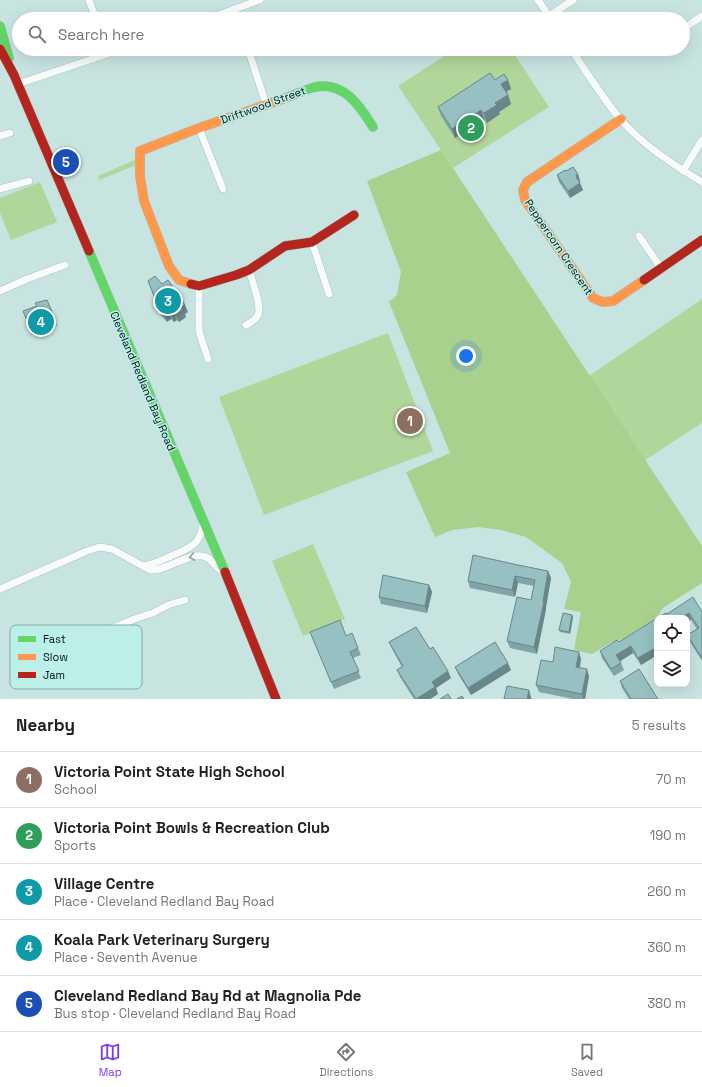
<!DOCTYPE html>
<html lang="en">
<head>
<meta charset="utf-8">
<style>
	body { margin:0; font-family:"Space Grotesk",sans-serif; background:#f6f6f6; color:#202124 }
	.controls { position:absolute; right:12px; bottom:12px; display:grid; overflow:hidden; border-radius:8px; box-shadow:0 4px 16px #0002 }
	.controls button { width:36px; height:36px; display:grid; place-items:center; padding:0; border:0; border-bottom:1px solid #e0e0e0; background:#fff; color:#202124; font:20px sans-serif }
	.you { position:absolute; left:466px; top:356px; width:14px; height:14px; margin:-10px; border:3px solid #fff; border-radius:50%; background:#1a73e8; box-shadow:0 0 0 6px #1a73e833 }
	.badge { display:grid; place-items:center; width:26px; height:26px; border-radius:50%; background:#7c3aed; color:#fff; font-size:13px; font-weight:700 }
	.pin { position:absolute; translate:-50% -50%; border:2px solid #fff; box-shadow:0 1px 4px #0006 }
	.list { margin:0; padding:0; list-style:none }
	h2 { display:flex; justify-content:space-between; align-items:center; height:52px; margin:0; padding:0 16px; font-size:17px }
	h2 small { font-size:13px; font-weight:400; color:#757577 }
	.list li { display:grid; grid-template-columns:26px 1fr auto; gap:12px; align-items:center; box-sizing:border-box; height:56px; padding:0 16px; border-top:1px solid #e0e0e0 }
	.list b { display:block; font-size:15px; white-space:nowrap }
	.list p { margin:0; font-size:13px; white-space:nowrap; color:#757577 }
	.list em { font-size:13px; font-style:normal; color:#757577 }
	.icon { flex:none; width:22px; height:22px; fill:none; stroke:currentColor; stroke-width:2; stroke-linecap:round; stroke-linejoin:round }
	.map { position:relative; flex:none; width:702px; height:699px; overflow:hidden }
	.search { position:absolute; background:#fff; box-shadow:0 4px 16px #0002; left:12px; right:12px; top:12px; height:44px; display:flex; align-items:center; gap:10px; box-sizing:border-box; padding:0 14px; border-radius:22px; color:#757577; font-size:15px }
	.sheet { height:332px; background:#fff }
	nav { display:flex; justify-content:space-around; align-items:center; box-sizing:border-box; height:56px; border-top:1px solid #e0e0e0; background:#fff; font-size:11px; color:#757577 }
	nav a { display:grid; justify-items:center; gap:2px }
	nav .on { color:#7c3aed }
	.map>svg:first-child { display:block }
</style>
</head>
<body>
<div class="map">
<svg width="702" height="699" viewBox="0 0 702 699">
	<rect width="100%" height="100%" fill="#c8e4e1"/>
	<g fill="#b1d699">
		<polygon points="455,49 511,49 549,107 453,168 398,86"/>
		<polygon points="135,160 136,165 99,180 98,176"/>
		<polygon points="40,182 57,222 11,240 0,213 0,198"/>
		<polygon points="702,299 702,423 645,460 589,376"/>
		<polygon points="388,333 433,451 264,515 219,397"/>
		<polygon points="313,544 345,619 303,636 272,561"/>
	</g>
	<polygon fill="#aad08d" points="441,150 702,546 702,583 663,608 657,617 623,639 612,642 592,654 574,650 581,612 564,609 571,582 562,563 526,537 501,530 478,527 452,530 435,537 406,472 450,453 389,302 397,295 401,272 367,181"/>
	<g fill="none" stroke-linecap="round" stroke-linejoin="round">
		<defs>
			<g id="street">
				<polyline points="89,0 96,19"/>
				<polyline points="538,0 551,19"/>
				<polyline points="234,9 238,19"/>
				<polyline points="549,16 573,0"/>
				<polyline points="207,19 260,0"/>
				<polyline points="683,29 702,16"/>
				<polyline points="248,49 266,104"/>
				<path d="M571,49c16,24 31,48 49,70 23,26 52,45 82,63"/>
				<polyline points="18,84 122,49"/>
				<polyline points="199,128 223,189"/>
				<polyline points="0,136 10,133"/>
				<polyline points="683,171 702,140"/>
				<polyline points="0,189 29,181"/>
				<polyline points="639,236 661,268"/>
				<polyline points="312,242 329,294"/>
				<polyline points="199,286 199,331 208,359"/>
				<polyline points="0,291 27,279 65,265"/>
				<path d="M246,325c5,-3 9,-4 12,-10 4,-8 -6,-35 -9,-45"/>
				<path d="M144,566c10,-2 18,-6 27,-10 17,-7 30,-11 32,-32"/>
				<path d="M0,589l87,-38 13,-4 12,2 38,21c4,0 8,0 12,-2 13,-3 33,-18 46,-10 5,4 8,9 14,13"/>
				<polyline points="108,630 137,618 153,613 168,605 185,600"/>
			</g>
			<g id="fast">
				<polyline points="0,26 9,58"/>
				<path d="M291,96c7,-3 16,-7 24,-9 29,-6 45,19 58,40"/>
				<polyline points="89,251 225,572"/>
			</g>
			<g id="slow">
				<polyline points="621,119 527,182 523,190 525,200 593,298 603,302 613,301 644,280"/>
				<polyline points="191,284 179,280 169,266 144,201 140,176 140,151 199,128 291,96"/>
			</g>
			<g id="jam">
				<polyline points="0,49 14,75 89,251"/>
				<polyline points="644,280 702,240"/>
				<polyline points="191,284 199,286 236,275 249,270 285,246 312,242 354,215"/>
				<polyline points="225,572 276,699"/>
			</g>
		</defs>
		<use href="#street" stroke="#abc1be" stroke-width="8"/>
		<use href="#fast" stroke="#abc1be" stroke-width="10"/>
		<use href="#slow" stroke="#abc1be" stroke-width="10"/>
		<use href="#jam" stroke="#abc1be" stroke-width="10"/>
		<use href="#street" stroke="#f7fbfa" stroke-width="7"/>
		<use href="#fast" stroke="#63d668" stroke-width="9"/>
		<use href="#slow" stroke="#ff974d" stroke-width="9"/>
		<use href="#jam" stroke="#b3261e" stroke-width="9"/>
	</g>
	<g fill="#81a5a7">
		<polygon points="495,80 508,80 511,89 506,92 508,95 511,104 499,112 500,114 487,123 484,119 455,138 441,116 438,107"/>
		<polygon points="566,171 578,174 580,181 579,182 583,190 570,198 559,182 557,175"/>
		<polygon points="148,281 162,284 188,312 185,314 186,317 179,322 177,320 174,322 171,319 167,322 161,315"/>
		<polygon points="23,311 55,319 57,326 46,330 46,329 32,335"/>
		<polygon points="518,566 548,571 551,578 546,607 546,609 537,654 510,648 507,641 531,600 534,586 518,583 515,597 470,588 468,581"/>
		<polygon points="429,585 432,592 427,613 381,604 379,597"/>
		<polygon points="702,612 702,661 690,642 687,635 697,629 691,620 667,614"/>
		<polygon points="572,615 573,617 570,634 560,632 559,630"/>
		<polygon points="657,618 657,655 641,665 633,653 620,661 624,670 614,676 602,658 600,651 619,642"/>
		<polygon points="310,632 346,636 358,648 361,655 353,658 361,678 334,689"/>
		<polygon points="389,642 430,649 451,678 436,688 438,694 430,699 414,699 400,677 397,670 402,667 392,649"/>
		<polygon points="581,659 580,668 589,676 585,699 573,699 539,692 536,685 553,662"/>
		<polygon points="455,667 511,670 471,695 458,674"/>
		<polygon points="620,681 658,699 629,699 622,688"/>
	</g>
	<g fill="#698688">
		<polygon points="508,80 511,89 504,93 501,84"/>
		<polygon points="508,95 511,104 499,112 500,114 487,123 484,113 495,103"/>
		<polygon points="481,110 484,119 455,138 452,129"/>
		<polygon points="578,174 580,181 579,182 576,175"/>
		<polygon points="580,183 583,190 570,198 568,191"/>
		<polygon points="185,305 188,312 185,314 186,317 179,322 176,315 181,307"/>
		<polygon points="169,312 171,319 167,322 165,315"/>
		<polygon points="174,313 177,320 174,322 171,315"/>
		<polygon points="548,571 551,578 546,607 546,609 537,654 534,647"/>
		<polygon points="515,576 518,583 515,597 512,590"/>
		<polygon points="429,585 432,592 427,613 425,606"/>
		<polygon points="689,613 691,620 687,623 687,618 681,618"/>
		<polygon points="572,615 573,617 570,634 569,632"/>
		<polygon points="631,646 633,653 619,662 616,655"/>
		<polygon points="657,647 657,655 641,665 638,658"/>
		<polygon points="579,652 581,659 578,674 576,667"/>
		<polygon points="508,663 511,670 471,695 468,688"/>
		<polygon points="587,669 589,676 585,699 583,699 582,694"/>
		<polygon points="448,671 451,678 436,688 438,694 430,699 416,699 432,682"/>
		<polygon points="529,690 531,697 531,699 527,699"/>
	</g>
	<g fill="#96c0c2" stroke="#698688">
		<polygon points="490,73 495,80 504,74 508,80 501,84 508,95 495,103 497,105 484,113 481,110 452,129 438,107"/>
		<polygon points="573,167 578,174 576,175 577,177 576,177 580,183 568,191 557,175 565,170 566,171"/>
		<polygon points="155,276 162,284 168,280 185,305 181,307 183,310 176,315 174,313 171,315 169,312 165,315 159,308 148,281"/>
		<polygon points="47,300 55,319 44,324 43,322 30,328 23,311 37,306 35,303"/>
		<polygon points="473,555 518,565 548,571 543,602 544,602 534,647 507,641 517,597 531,600 535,580 515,576 512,590 468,581"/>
		<polygon points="383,575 429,585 425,606 379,597"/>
		<polygon points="693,597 702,612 702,658 687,635 699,628 689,613 681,618 657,618 666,613 667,614"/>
		<polygon points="563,613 572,615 569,632 559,630"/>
		<polygon points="657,618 657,647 638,658 631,646 616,655 621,663 611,669 600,651 617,640 619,642"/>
		<polygon points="340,620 346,636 352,633 358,648 350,652 359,671 331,682 310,632"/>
		<polygon points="416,627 430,649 433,647 448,671 432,682 435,687 416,699 397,670 403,666 389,642"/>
		<polygon points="495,642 508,663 468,688 455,667"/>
		<polygon points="555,647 579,652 576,667 587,669 582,694 536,685 541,660 553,662"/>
		<polygon points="639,669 658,699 631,699 620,681"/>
		<polygon points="507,686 529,690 527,699 504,699"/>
		<polygon points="448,694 451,699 440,699"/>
		<polygon points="462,696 464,699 457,699"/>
	</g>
	<defs><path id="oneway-chevron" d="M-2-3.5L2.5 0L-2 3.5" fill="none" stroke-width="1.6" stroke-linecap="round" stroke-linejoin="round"/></defs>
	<use stroke="#959e9c" href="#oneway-chevron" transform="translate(192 557) rotate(169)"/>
	<g text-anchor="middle" stroke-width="3" stroke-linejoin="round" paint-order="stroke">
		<g font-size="11" fill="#021210" stroke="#bdefe9">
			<text transform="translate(263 105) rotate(-20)" y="4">Driftwood Street</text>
			<text transform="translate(559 247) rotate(56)" y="4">Peppercorn Crescent</text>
			<text transform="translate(143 381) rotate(67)" y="4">Cleveland Redland Bay Road</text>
		</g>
	</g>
	<rect x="10" y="625" width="132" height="64" rx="6" fill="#bdefe9" stroke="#85ada8" stroke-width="1"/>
	<rect x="18" y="636" width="18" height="6" fill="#63d668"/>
	<rect x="18" y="654" width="18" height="6" fill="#ff974d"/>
	<rect x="18" y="672" width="18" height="6" fill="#b3261e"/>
	<g font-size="11" fill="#021210">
		<text x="43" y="643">Fast</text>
		<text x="43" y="661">Slow</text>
		<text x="43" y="679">Jam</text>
	</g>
</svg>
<div class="controls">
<button><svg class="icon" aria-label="locate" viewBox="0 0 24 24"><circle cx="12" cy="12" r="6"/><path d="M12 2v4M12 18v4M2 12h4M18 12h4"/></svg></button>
<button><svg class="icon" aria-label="layers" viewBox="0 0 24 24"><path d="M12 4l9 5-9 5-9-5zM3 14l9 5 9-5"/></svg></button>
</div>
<div class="you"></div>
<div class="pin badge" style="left:410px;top:421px;background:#8d6e63">1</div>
<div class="pin badge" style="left:471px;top:128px;background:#2e9e5b">2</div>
<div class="pin badge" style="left:168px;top:301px;background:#0f9aa8">3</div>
<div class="pin badge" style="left:41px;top:322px;background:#0f9aa8">4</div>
<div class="pin badge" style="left:66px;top:162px;background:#1a4fb4">5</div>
<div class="search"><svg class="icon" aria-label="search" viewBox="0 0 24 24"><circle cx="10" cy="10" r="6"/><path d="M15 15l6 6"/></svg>Search here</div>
</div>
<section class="sheet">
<h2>Nearby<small>5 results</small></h2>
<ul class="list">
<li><span class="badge" style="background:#8d6e63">1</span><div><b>Victoria Point State High School</b><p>School</p></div><em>70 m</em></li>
<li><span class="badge" style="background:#2e9e5b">2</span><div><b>Victoria Point Bowls &amp; Recreation Club</b><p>Sports</p></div><em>190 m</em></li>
<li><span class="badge" style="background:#0f9aa8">3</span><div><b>Village Centre</b><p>Place · Cleveland Redland Bay Road</p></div><em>260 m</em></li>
<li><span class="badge" style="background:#0f9aa8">4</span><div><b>Koala Park Veterinary Surgery</b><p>Place · Seventh Avenue</p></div><em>360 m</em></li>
<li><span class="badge" style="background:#1a4fb4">5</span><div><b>Cleveland Redland Bay Rd at Magnolia Pde</b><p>Bus stop · Cleveland Redland Bay Road</p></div><em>380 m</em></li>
</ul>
</section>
<nav>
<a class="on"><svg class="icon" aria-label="map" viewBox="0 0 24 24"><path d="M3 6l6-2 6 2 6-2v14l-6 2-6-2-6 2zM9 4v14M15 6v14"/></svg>Map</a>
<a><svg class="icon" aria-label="directions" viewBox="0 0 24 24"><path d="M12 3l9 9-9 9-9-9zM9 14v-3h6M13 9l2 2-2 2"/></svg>Directions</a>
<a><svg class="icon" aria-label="saved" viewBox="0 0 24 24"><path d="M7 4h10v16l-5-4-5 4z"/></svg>Saved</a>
</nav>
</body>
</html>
